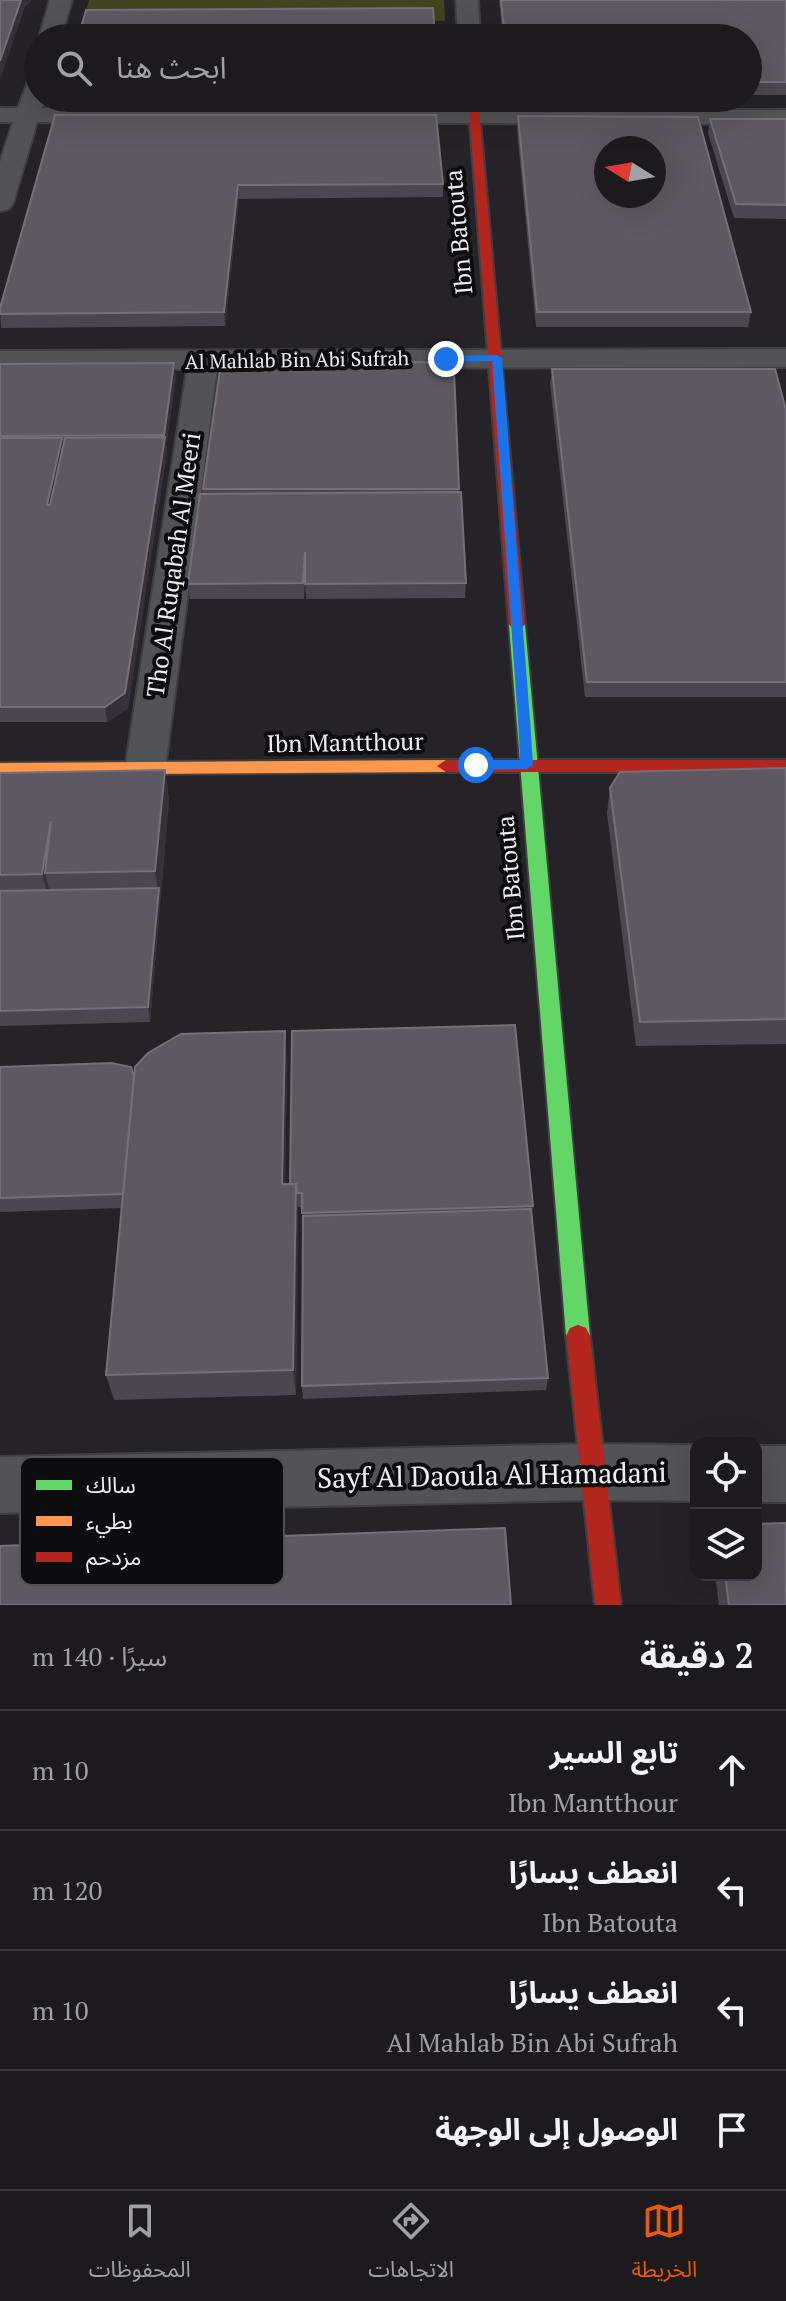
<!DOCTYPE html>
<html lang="ar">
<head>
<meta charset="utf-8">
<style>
	body { margin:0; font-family:"PT Serif","Noto Sans Arabic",serif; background:#29272a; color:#f1f3f6; direction:rtl }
	.controls { position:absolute; right:24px; bottom:24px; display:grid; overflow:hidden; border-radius:16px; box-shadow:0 8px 32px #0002 }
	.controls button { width:72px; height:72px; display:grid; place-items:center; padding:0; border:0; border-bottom:2px solid #3a383b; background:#1c1a1d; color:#f1f3f6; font:40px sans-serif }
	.compass { position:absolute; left:594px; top:136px; width:72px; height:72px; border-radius:50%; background:#1c1a1d; box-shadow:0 8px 32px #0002; rotate:281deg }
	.stop { position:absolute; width:24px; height:24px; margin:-18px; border:6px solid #1a73e8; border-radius:50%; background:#fff }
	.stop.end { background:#1a73e8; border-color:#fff; box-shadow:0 2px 8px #0008 }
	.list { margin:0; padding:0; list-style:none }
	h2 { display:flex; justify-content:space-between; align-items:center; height:104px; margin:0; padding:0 32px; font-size:34px }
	h2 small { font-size:26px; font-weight:400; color:#a0a1a4 }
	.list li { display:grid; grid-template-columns:52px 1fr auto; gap:24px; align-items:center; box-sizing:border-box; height:120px; padding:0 32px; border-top:2px solid #3a383b }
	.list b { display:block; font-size:30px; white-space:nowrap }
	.list p { margin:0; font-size:26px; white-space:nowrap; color:#a0a1a4 }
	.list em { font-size:26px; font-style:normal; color:#a0a1a4 }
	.icon { flex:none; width:44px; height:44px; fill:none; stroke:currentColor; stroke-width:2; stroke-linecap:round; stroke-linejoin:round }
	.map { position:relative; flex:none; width:786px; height:1605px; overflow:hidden; direction:ltr }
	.search { position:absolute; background:#1c1a1d; box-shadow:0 8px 32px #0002; left:24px; right:24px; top:24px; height:88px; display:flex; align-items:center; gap:20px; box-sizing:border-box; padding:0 28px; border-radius:44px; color:#a0a1a4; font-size:30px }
	.sheet { height:584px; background:#1c1a1d }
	nav { display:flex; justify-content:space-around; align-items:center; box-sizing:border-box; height:112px; border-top:2px solid #3a383b; background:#1c1a1d; font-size:22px; color:#a0a1a4 }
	nav a { display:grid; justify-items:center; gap:4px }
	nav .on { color:#ea580c }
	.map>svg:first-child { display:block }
</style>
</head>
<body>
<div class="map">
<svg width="786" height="1605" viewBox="0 0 786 1605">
	<rect width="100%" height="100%" fill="#252327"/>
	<polygon fill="#424420" points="89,0 444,0 445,21 83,23"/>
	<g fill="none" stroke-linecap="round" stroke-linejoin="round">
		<defs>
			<g id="street">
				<polygon points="50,0 72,0 61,38 39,38"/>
				<polygon points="456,0 478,0 480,38 458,38"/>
				<polygon points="38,74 38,98 45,98 42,108 786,110 786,124 37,122 13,203 9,209 0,211 0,162 13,122 0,122 0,108 18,108 30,76"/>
				<polygon points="786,349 786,367 217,368 165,769 159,779 145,783 131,779 125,769 187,369 0,369 0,351"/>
				<polygon points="592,1444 696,1445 696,1501 592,1500 0,1513 0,1457"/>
				<rect x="756" y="1446" width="30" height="56"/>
			</g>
			<polygon id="fast" points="517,620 525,625 590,1336 586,1344 578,1347 570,1344 566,1336 509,625"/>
			<polygon id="slow" points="446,760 455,766 446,772 0,775 0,763"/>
			<g id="jam">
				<polygon points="468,98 478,98 525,625 517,630 509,625"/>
				<polygon points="446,760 786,760 786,772 446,772 437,766"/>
				<polygon points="578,1325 586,1328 590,1336 621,1605 595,1605 566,1336 570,1328"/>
			</g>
		</defs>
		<use href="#street" stroke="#3f3e41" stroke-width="4"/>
		<use href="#fast" stroke="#3f3e41" stroke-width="4"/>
		<use href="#slow" stroke="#3f3e41" stroke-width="4"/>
		<use href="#jam" stroke="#3f3e41" stroke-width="4"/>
		<use href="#street" fill="#535254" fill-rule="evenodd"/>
		<use href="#fast" fill="#63d668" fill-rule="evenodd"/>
		<use href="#slow" fill="#ff974d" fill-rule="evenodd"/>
		<use href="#jam" fill="#b3261e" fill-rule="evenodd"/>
	</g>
	<g fill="#4c4651">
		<polygon points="499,0 786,0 786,95 748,95 748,38 503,38"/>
		<polygon points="55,115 443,184 443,197 239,199 225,326 1,328 0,308"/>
		<polygon points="518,116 751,312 748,327 536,327 517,130"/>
		<polygon points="710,119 786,119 786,219 734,218 708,133"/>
		<polygon points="0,364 176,378 166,445 167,452 128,708 107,722 0,722"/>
		<polygon points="552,369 786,410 786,697 585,697 550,384"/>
		<polygon points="454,370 459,492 466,583 465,598 306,599 305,580 304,599 190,599 188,584 203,494 203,489"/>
		<polygon points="786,768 786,1044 636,1046 607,813 610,788"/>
		<polygon points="165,770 169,800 150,1022 0,1026 0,773"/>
		<polygon points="287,1060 285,1184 533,1206 532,1213 548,1378 546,1390 303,1399 302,1386 303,1224 302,1207 298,1207 296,1395 114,1400 106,1375 122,1208 0,1212 0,1067 134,1076"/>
		<polygon points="715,1575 756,1575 786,1605 719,1605"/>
	</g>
	<g fill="#353039">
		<polygon points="21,0 31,0 31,2 25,7 0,80 0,61"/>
		<polygon points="238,185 239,199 225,326 224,312"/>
		<polygon points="174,363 176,378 166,445 167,452 128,708 107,722 105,707 164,442 164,435"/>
		<polygon points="62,438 65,453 49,521 47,505"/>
		<polygon points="165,770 169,800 150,1022 148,1007 158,890 155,871"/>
		<polygon points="51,821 45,873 51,897 50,904 42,874"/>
		<polygon points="285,1031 287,1060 285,1211 282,1184"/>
		<polygon points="296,1184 298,1211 296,1395 293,1370"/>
	</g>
	<g fill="#5e5862" stroke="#746f79" stroke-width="2" fill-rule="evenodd">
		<polygon points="0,0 21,0 0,61"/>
		<polygon points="501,0 786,0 786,82 748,82 748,38 505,38"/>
		<polygon points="433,8 435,38 78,38 86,10"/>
		<polygon points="55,115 436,115 443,184 238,185 224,312 0,314 0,308"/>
		<path d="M518,116l180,1 53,195h-214zM606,148h48v48h-48z"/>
		<polygon points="710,119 786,119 786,205 736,204"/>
		<polygon points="438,362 454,370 459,489 203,489 220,370 233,363"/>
		<polygon points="174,363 164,435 0,436 0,364"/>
		<polygon points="552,369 775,369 786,410 786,682 587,682"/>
		<polygon points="165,437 125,693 105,707 0,707 0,438 62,438 47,505 50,505 65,438"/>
		<polygon points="461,492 466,583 305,584 305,552 303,583 188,584 200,494"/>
		<polygon points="786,768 786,1019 640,1022 610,788 620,772"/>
		<polygon points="165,770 155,871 45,873 51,821 42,874 0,875 0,773"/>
		<polygon points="159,888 148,1007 0,1011 0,891"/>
		<polygon points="515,1025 533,1206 302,1213 302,1193 297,1193 296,1184 290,1184 292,1031"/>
		<polygon points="285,1031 282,1184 296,1184 293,1370 106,1375 135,1067 148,1053 181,1034"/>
		<polygon points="111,1063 131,1067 134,1076 123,1194 0,1198 0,1067"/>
		<polygon points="531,1209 548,1378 302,1386 303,1216"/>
		<polygon points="786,1523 786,1605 729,1605 725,1575 756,1575 756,1524"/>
		<polygon points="505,1528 511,1605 0,1605 0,1546"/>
	</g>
	<polygon fill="#1a73e8" points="497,355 502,358 530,720 533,765 527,769 476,770 469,765 476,760 520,760 518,720 492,361 446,362 441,359 446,356"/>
	<g text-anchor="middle" stroke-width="8" stroke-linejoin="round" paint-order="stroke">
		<g font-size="20" fill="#efedf1" stroke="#0d0c0f">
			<text transform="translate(297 360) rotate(-1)" y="7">Al Mahlab Bin Abi Sufrah</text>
		</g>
		<g font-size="24" fill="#efedf1" stroke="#0d0c0f">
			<text transform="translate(459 232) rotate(-95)" y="8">Ibn Batouta</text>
			<text transform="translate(174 565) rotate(-82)" y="8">Tho Al Ruqabah Al Meeri</text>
			<text transform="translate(345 743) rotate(-1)" y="8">Ibn Mantthour</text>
			<text transform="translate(511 878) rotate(-95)" y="8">Ibn Batouta</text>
		</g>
		<g font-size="28" fill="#efedf1" stroke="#0d0c0f">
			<text transform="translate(492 1475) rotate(-1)" y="10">Sayf Al Daoula Al Hamadani</text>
		</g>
	</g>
	<rect x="20" y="1457" width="264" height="128" rx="12" fill="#0d0c0f" stroke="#515053" stroke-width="2"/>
	<rect x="36" y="1480" width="36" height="10" fill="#63d668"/>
	<rect x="36" y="1516" width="36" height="10" fill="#ff974d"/>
	<rect x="36" y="1552" width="36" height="10" fill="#b3261e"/>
	<g font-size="22" fill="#efedf1">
		<text x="86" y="1493">سالك</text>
		<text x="86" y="1529">بطيء</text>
		<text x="86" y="1565">مزدحم</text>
	</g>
</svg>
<div class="controls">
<button><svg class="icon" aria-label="locate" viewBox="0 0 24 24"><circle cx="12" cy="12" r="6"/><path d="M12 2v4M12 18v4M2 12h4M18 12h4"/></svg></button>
<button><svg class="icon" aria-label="layers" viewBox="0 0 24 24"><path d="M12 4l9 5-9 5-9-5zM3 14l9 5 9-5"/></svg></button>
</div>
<svg class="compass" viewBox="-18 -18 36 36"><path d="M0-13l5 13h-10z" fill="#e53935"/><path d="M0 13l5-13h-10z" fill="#a0a1a4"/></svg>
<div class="stop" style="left:476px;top:765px"></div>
<div class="stop end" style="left:446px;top:359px"></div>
<div class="search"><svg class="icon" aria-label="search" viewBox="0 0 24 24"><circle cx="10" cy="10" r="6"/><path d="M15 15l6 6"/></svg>ابحث هنا</div>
</div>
<section class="sheet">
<h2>2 دقيقة<small>سيرًا · 140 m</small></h2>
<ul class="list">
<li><svg class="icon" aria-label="ahead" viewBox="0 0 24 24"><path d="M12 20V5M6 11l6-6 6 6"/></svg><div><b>تابع السير</b><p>Ibn Mantthour</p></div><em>10 m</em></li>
<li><svg class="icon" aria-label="left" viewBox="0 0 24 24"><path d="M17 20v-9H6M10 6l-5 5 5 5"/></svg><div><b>انعطف يسارًا</b><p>Ibn Batouta</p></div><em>120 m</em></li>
<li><svg class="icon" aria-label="left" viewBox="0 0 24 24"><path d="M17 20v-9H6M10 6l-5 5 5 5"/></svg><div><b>انعطف يسارًا</b><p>Al Mahlab Bin Abi Sufrah</p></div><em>10 m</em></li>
<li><svg class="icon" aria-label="arrive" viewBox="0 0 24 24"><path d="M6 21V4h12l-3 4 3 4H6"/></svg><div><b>الوصول إلى الوجهة</b></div></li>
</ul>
</section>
<nav>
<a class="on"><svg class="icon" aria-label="map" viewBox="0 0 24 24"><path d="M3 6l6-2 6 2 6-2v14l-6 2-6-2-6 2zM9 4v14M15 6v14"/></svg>الخريطة</a>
<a><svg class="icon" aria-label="directions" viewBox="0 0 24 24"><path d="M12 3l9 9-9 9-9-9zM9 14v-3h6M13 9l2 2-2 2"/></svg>الاتجاهات</a>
<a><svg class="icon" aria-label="saved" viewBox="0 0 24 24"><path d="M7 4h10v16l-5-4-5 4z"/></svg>المحفوظات</a>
</nav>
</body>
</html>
